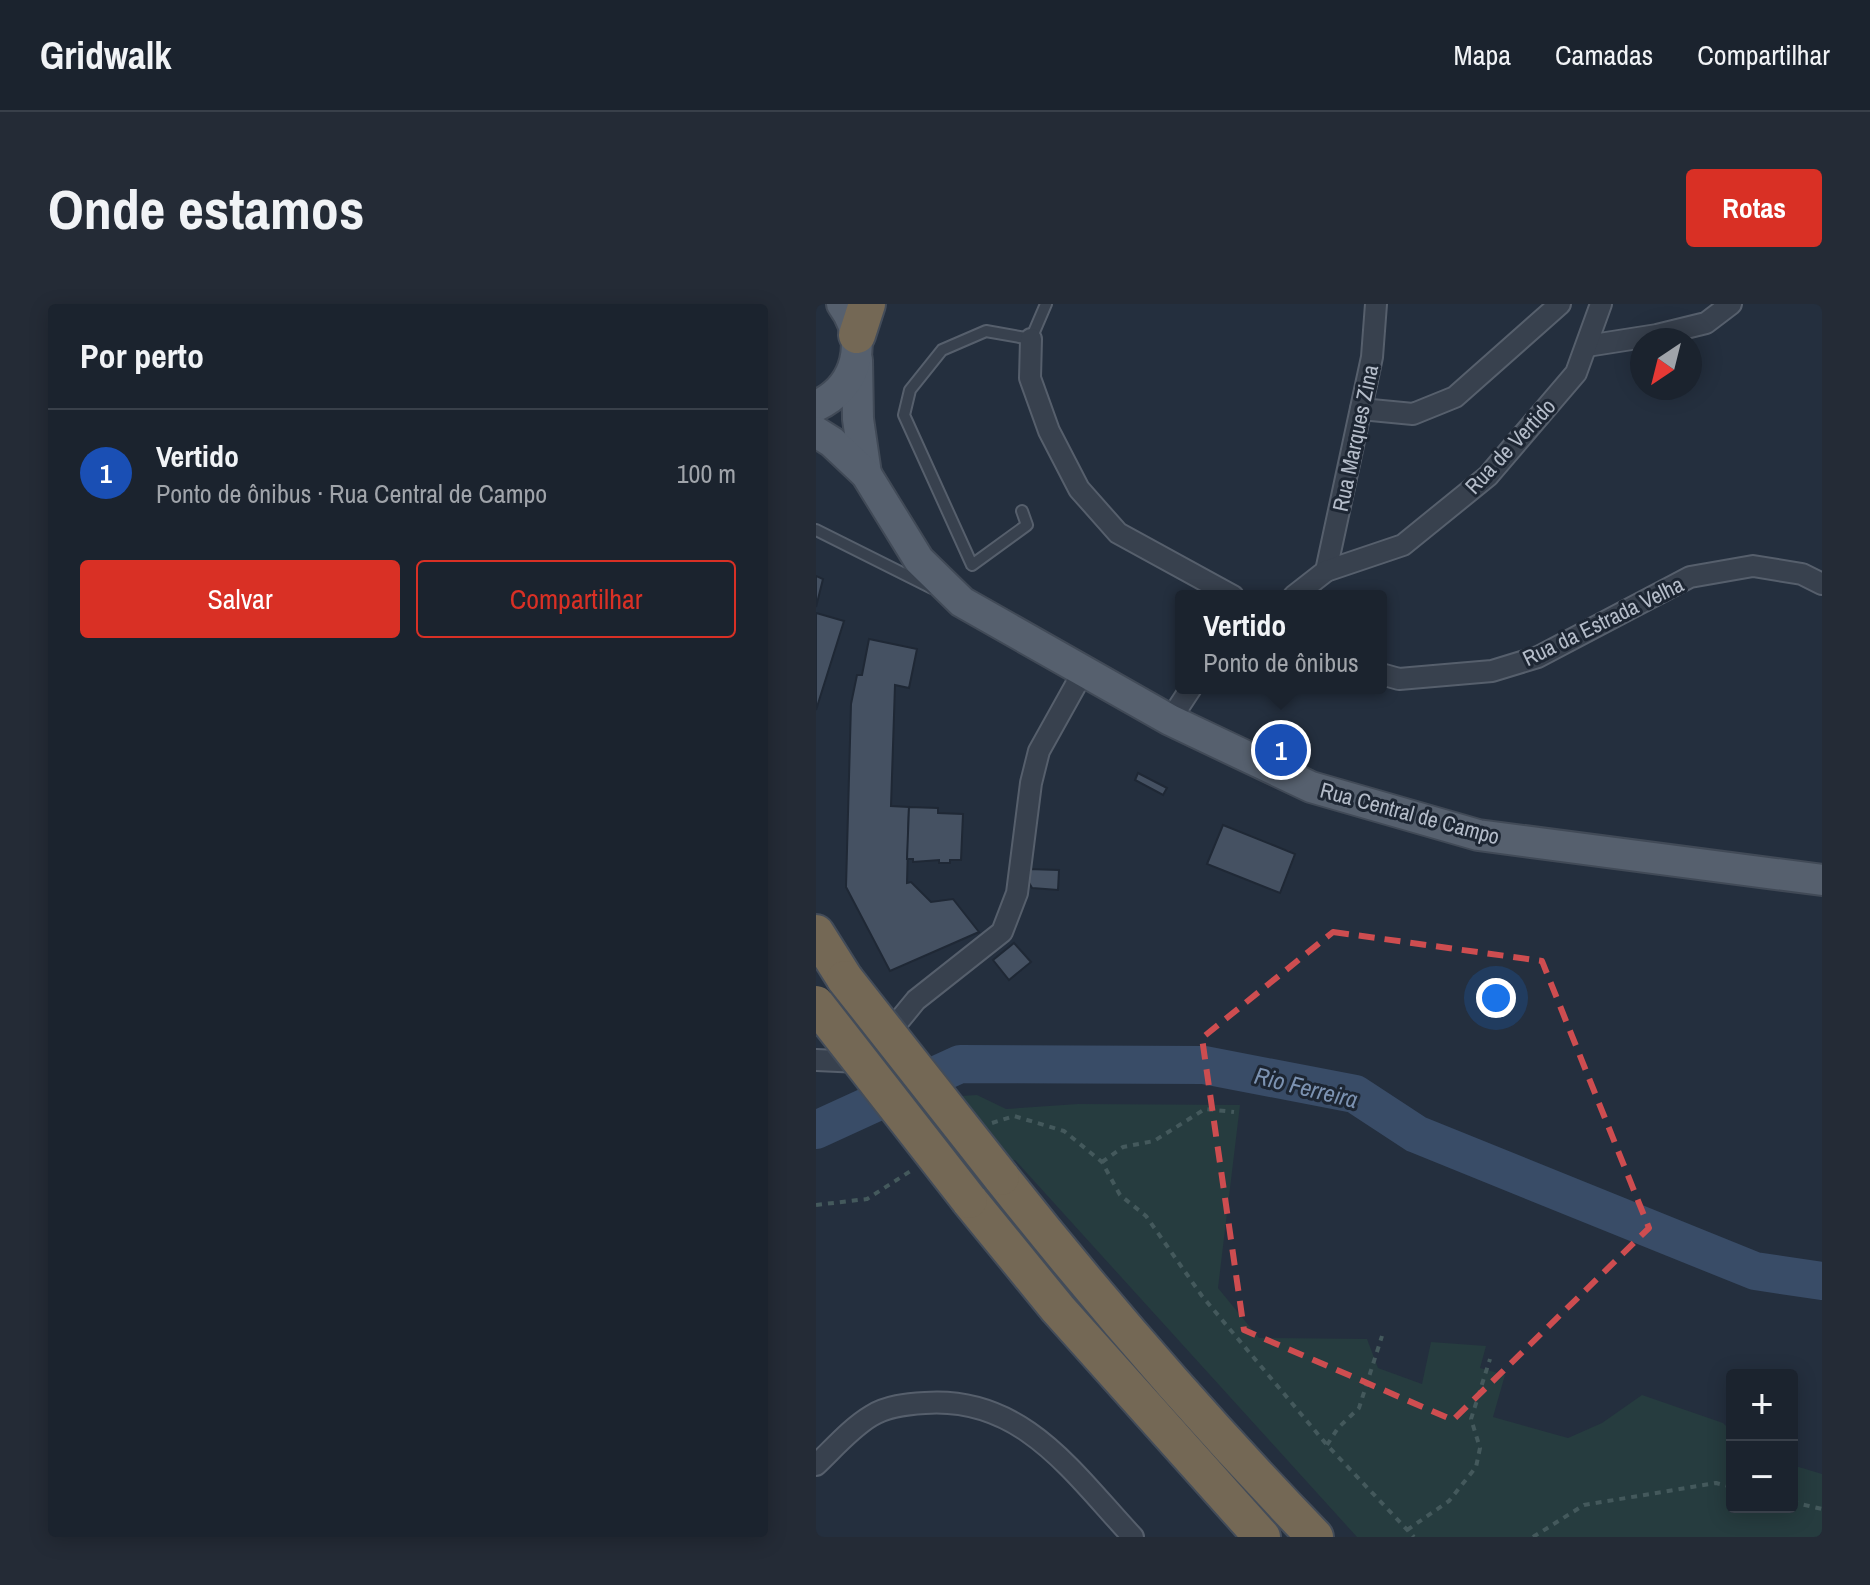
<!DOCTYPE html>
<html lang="pt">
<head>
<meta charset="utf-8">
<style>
	body { margin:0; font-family:"Archivo Narrow",sans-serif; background:#242b36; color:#f1f3f6 }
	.controls { position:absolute; right:24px; bottom:24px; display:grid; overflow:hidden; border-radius:8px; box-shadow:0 4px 20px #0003 }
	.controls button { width:72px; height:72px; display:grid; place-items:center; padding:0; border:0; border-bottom:2px solid #39404a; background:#1b232e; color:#f1f3f6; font:40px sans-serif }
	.compass { position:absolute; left:814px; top:24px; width:72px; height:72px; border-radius:50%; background:#1b232e; box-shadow:0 4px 20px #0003; rotate:215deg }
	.you { position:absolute; left:680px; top:694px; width:28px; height:28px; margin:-20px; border:6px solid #fff; border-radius:50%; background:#1a73e8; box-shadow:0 0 0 12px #1a73e833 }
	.badge { display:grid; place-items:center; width:52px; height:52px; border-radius:50%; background:#d93025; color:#fff; font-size:26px; font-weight:700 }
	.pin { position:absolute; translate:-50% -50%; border:4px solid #fff; box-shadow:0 2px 8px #0006 }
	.popup { position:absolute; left:359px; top:286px; width:212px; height:104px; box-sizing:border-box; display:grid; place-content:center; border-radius:8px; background:#1b232e; filter:drop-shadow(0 2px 6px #0005); font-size:26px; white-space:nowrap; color:#a0a4aa }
	.popup b { font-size:30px; color:#f1f3f6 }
	.popup::after { content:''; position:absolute; left:50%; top:100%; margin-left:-16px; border:16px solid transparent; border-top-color:#1b232e }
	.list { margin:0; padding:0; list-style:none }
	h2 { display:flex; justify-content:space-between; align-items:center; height:104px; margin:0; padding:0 32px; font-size:34px }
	h2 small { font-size:26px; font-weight:400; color:#a0a4aa }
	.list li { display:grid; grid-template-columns:52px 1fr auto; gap:24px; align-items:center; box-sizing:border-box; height:128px; padding:0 32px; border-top:2px solid #39404a }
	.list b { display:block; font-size:30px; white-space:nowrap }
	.list p { margin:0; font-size:26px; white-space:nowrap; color:#a0a4aa }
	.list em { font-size:26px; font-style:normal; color:#a0a4aa }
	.actions { display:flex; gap:16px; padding:24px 32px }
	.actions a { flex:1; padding:18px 0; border:2px solid #d93025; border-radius:8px; text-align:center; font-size:28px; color:#d93025 }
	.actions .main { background:#d93025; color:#fff }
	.map { position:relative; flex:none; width:1006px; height:1233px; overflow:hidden; border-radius:8px }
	header { display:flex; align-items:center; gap:48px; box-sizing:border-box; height:112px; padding:0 40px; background:#1b232e; border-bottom:2px solid #39404a }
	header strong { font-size:38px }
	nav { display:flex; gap:44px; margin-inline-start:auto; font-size:28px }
	.intro { display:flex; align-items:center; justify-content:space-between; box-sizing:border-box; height:192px; padding:0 48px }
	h1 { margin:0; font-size:56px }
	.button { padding:20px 36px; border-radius:8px; background:#d93025; color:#fff; font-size:28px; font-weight:700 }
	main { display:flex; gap:48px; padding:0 48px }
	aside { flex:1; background:#1b232e; border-radius:8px; box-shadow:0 4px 20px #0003 }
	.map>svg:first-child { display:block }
</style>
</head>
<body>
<header>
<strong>Gridwalk</strong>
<nav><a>Mapa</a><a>Camadas</a><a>Compartilhar</a></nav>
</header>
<div class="intro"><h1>Onde estamos</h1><a class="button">Rotas</a></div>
<main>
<aside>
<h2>Por perto<small></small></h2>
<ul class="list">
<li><span class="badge" style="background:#1a4fb4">1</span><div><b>Vertido</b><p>Ponto de ônibus · Rua Central de Campo</p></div><em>100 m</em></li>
</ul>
<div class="actions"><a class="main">Salvar</a><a>Compartilhar</a></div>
</aside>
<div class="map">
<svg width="1006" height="1233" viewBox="0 0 1006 1233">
	<rect width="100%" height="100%" fill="#242f3e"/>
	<polygon fill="#263c3f" points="161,791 190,805 262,800 424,801 402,984 443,1034 551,1035 562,1064 606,1080 615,1038 670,1042 664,1064 689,1071 677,1113 752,1134 786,1119 826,1091 907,1119 916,1128 916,1203 976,1203 976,1161 1006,1170 1006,1233 541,1233 199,856 185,860 129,793"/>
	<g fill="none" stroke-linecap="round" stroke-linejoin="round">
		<polyline stroke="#394c67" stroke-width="38" points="0,826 144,760 388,761 539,790 600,830 939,967 1006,977"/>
	</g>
	<g fill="#455162" stroke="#1f2835" stroke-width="2">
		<polygon points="0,272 7,275 0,303"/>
		<polygon points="0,309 28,317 0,406"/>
		<polygon points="53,335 101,345 93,384 79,381 75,502 93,503 91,579 95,578 115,598 137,595 163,628 74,667 30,583 35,400 41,371 46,371"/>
		<polygon points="322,469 351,484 347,491 319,476"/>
		<polygon points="93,503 122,504 122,509 147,510 145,556 134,556 134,559 123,559 123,556 97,558 97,555 91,555"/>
		<polygon points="407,521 479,550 464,589 391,560"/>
		<polygon points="212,565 243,566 242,586 216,584 211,575"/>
		<polygon points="198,639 215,658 193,676 177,656"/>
	</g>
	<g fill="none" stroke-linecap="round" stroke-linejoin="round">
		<defs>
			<g id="service">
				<polyline points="206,207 211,221 156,261 88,111 94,86 126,46 170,27 215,35 230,0"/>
				<polyline points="0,226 116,284"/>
			</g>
			<g id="minor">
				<polyline points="215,35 214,74 233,127 263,185 302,229 417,292"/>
				<polyline points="771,42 841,31 890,19 915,0"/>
				<polyline points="545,105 597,110 639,93 744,0"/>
				<polyline points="510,267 556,53 560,0"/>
				<polyline points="478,292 510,267 587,241 672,172 760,69 785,0"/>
				<polyline points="565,370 583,375 676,367 722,353 874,273 937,262 986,270 1006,280"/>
				<polyline points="354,416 375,384"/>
				<polyline points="0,756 44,758 68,735 100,696 186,628 201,589 215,479 223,447 267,368"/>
				<path d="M0,1161c17,-16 35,-37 55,-49 16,-10 36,-12 54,-13 98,-7 148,70 208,134"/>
			</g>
			<g id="primary">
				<polyline points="41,56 42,115 50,170"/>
				<path d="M0,102c42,-19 53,-66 26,-102"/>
				<polyline points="0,128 16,138 50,170 103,256 146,298 354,416 495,483 662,531 1006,576"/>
			</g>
			<g id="motorway">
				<polyline points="41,31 51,0"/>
				<polyline points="0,629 29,675"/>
				<path d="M185,873c99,125 203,245 314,360"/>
				<polyline points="153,896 242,1005 446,1233"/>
			</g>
		</defs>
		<use href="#service" stroke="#565f6c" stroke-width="14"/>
		<use href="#minor" stroke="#565f6c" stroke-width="24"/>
		<use href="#primary" stroke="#414a57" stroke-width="34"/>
		<use href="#motorway" stroke="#434c59" stroke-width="40"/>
		<g stroke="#44595c" stroke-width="4" stroke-dasharray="6 6" stroke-linecap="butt">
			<polyline points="176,819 198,812 248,827 286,858 304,891 330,912 386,992 511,1141 598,1233"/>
			<polyline points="286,858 307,843 338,837 389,805 418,808"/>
			<polyline points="0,901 51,895 96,866"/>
			<polyline points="511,1141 522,1124 543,1104 566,1032"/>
			<polyline points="976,1198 1006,1205"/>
			<polyline points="591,1226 633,1197 660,1163 664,1144 655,1115 674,1055"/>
			<polyline points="717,1233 768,1201 900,1179 916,1183"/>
		</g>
		<use href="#service" stroke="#38414e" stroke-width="10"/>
		<use href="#minor" stroke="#38414e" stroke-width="20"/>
		<use href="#primary" stroke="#56606e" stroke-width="30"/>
		<use href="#motorway" stroke="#746855" stroke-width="36"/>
		<defs>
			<g id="motorway-bridge">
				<polyline points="29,675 185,873"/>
				<polyline points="0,700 153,896"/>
			</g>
		</defs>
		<use href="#motorway-bridge" stroke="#434c59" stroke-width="40" stroke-linecap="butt"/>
		<use href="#motorway-bridge" stroke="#746855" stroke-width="36"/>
	</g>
	<path fill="none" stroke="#ce4d50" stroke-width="6" stroke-dasharray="16 10" stroke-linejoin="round" d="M517,628l209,29 107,267 -196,192 -209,-90 -42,-292z"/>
	<g text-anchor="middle" stroke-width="6" stroke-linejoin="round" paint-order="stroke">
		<g font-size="22" fill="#b4bcc9" stroke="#1d2633">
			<text transform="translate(539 134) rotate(-78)" y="8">Rua Marques Zina</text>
			<text transform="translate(694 142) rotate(-47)" y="8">Rua de Vertido</text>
			<text transform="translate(787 317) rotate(-26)" y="8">Rua da Estrada Velha</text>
			<text transform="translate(594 509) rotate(15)" y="8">Rua Central de Campo</text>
		</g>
		<g font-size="24" font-style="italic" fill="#7c92b1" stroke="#1d2633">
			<text transform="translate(490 784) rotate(14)" y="8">Rio Ferreira</text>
		</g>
	</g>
</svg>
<div class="controls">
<button>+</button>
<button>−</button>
</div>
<svg class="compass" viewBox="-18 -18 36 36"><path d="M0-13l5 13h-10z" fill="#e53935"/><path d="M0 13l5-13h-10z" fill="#a0a4aa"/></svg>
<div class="you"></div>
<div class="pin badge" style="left:465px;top:446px;background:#1a4fb4">1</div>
<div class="popup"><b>Vertido</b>Ponto de ônibus</div>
</div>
</main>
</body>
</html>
